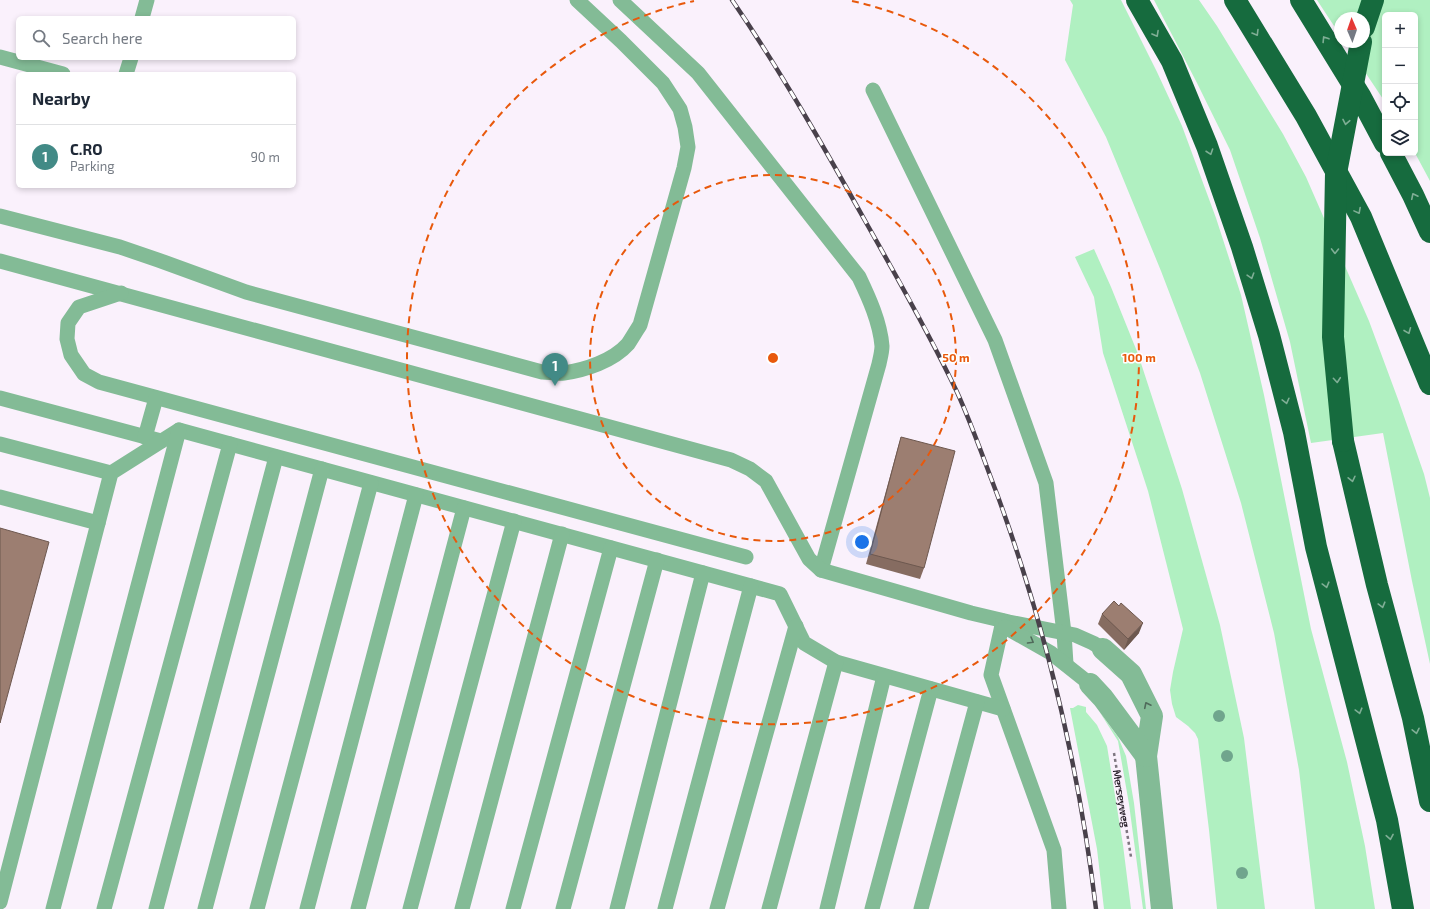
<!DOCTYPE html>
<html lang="en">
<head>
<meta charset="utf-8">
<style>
	body { margin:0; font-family:"Exo 2",sans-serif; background:#f2f2f3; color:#1f2937 }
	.controls { position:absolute; right:12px; top:12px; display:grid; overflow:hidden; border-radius:6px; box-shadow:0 2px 6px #0003 }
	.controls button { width:36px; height:36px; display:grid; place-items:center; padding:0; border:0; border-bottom:1px solid #e0e1e3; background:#fff; color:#1f2937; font:20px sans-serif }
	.compass { position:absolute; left:1334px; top:12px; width:36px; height:36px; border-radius:50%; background:#fff; box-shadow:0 2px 6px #0003; rotate:358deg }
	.you { position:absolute; left:862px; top:542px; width:14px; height:14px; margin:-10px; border:3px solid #fff; border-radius:50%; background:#1a73e8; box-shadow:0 0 0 6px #1a73e833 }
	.badge { display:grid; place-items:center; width:26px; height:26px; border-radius:50%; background:#428a86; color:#fff; font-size:13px; font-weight:700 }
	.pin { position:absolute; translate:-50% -33px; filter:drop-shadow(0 1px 2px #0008) }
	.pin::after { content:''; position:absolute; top:21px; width:14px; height:12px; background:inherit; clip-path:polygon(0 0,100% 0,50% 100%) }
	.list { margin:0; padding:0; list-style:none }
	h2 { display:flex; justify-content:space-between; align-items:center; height:52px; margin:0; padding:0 16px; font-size:17px }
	h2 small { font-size:13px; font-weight:400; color:#747a83 }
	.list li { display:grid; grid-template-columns:26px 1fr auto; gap:12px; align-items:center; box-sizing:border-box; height:64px; padding:0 16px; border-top:1px solid #e0e1e3 }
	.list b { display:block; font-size:15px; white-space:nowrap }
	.list p { margin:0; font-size:13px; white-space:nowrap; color:#747a83 }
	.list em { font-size:13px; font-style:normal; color:#747a83 }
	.icon { flex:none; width:22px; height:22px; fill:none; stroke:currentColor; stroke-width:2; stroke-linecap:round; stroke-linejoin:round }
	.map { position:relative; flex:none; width:1430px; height:909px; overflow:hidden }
	.search { position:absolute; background:#fff; box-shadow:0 2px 6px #0003; left:16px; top:16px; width:280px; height:44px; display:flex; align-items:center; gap:10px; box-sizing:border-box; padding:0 14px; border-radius:6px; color:#747a83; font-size:15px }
	.panel { position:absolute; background:#fff; box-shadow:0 2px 6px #0003; left:16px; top:72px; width:280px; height:116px; border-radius:6px }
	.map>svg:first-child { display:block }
</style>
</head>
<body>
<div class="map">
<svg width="1430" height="909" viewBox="0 0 1430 909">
	<rect width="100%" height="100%" fill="#faf1fc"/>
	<g fill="#b0f0c1">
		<polygon points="1070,0 1121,0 1157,72 1182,126 1216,218 1241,295 1264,395 1311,629 1347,762 1365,846 1375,909 1315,909 1299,770 1274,633 1241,503 1200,373 1161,271 1106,137 1065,60 1073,5"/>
		<polygon points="1154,0 1199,0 1217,26 1283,134 1306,177 1369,321 1399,402 1424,474 1430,498 1430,664 1412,581 1383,433 1311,443 1290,342 1260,238 1230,150 1197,83"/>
		<polygon points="1317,0 1430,0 1430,181 1415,153 1415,15 1385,15 1385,102 1345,42 1364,42 1364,18 1340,18 1340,35"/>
		<polygon points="1094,249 1111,287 1138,354 1182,489 1220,625 1244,738 1265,909 1217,909 1209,830 1198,739 1195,733 1188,726 1176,717 1172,704 1170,690 1173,672 1183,629 1148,491 1103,353 1094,297 1075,257"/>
		<polygon points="1078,705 1086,707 1086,712 1097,725 1107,746 1123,845 1131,909 1104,909 1097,849 1070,708 1073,708"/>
		<polygon points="1099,711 1118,737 1126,756 1134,803 1146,909 1143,909 1129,804 1118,741"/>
	</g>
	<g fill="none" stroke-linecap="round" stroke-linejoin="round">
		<path stroke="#7e7680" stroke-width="2.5" stroke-dasharray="3 3" stroke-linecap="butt" id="s1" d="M1114,753l17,104"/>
		<g stroke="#83bb96" stroke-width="15">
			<path d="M620,0l78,73 161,204c10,21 21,45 23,69 0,6 -2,13 -3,18l-58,206"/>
			<polyline points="142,18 147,0"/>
			<polyline points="0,57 63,74"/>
			<polyline points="126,74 131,58"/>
			<polyline points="873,90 995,340 1046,483 1064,633 1066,664"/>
			<path d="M0,216l120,31 38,13 88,32 296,80c7,0 15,2 22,1 21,-3 49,-12 64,-29 4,-6 8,-13 12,-19l44,-157 4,-21 -3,-20 -5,-18 -17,-26 -42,-42 -44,-41"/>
			<polyline points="0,261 731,460 750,469 766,481 809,559 821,570 971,613 1009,622 1075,635 1093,643 1103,649"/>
			<polyline points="121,293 79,307 68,323 67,339 71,355 84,374 99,382 746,557"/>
			<polyline points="0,398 161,441"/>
			<polyline points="145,437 156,398"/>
			<polyline points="0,444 111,473"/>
			<polyline points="0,497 98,523"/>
			<polyline points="1003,621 991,675 1054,850 1059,909"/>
			<polyline points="1005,627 1051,653 1090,684"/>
			<polyline points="0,902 111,473 179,430 780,594 804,643 836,662 1003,709"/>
			<polyline points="53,909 179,430"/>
			<polyline points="104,909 230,444"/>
			<polyline points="156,909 276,457"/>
			<polyline points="205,909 322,469"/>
			<polyline points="257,909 371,483"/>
			<polyline points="307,909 416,495"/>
			<polyline points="358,909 464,508"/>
			<polyline points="410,909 514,521"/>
			<polyline points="462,909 562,534"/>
			<polyline points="513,909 611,548"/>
			<polyline points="563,909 657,560"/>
			<polyline points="617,909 703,573"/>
			<polyline points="665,909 751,586"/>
			<polyline points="717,909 796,626"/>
			<polyline points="769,909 836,662"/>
			<polyline points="827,909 884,676"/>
			<polyline points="872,909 931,689"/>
			<polyline points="921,909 977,702"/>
		</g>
		<g stroke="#83bb96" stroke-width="22">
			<polyline points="1103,649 1131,674 1152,716 1146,756 1162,909"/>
			<polyline points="1090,684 1103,698 1146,756"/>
		</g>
		<g stroke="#166b3e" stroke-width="22">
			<polyline points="1137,0 1172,61 1207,146 1242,247 1269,335 1294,432 1316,547 1387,820 1403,909"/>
			<polyline points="1235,0 1306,116 1361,217 1430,384"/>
			<polyline points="1301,0 1360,96 1385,143"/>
			<polyline points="1364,27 1373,0"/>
			<polyline points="1391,153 1413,195 1430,232"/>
			<polyline points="1343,441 1377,585 1413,718 1430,801"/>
		</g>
		<defs>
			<path id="rail" d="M732,0c50,73 93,149 136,226 31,55 62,109 89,166 15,33 27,68 40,102 49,134 82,274 99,415"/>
		</defs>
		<use href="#rail" stroke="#49414b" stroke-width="4.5"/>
		<use href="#rail" stroke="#fff" stroke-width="3" stroke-dasharray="9" stroke-linecap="butt"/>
		<polyline stroke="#166b3e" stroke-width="22" points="1343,441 1333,337 1336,173 1361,42"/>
	</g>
	<g fill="#70a58d">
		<circle cx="1219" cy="716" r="6"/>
		<circle cx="1227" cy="756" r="6"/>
		<circle cx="1242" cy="873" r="6"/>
	</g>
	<g fill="#866c61">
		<polygon points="901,437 924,568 920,579 866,564 898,447"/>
		<polygon points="1102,614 1139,633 1124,650 1098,624"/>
	</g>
	<polygon fill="#6d584f" points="1143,623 1139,633 1124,650 1128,639"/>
	<g fill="#9c7e71" stroke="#6d584f">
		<polygon points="901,437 955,451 924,568 870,554"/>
		<polygon points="0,528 49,542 0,723"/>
		<polygon points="1114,601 1119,606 1121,603 1143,623 1128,639 1102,614"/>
	</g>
	<defs><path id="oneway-chevron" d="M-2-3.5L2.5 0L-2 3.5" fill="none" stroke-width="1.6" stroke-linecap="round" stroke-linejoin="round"/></defs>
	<g stroke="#7fae95">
		<use href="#oneway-chevron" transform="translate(1256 33) rotate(59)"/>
		<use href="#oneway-chevron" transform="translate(1156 34) rotate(61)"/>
		<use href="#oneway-chevron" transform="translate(1325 39) rotate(-122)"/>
		<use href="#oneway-chevron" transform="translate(1346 122) rotate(101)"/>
		<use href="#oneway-chevron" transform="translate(1210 152) rotate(71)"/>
		<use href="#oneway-chevron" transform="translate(1414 196) rotate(-116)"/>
		<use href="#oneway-chevron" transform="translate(1358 211) rotate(62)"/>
		<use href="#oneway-chevron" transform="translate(1335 251) rotate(91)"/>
		<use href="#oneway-chevron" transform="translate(1251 276) rotate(73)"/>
		<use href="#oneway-chevron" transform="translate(1408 331) rotate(68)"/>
		<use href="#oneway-chevron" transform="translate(1337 380) rotate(85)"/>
		<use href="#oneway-chevron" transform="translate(1286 401) rotate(76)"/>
		<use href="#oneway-chevron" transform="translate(1352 479) rotate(77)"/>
		<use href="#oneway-chevron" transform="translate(1326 585) rotate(75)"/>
		<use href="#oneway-chevron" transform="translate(1382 605) rotate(75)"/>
		<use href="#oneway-chevron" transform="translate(1359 711) rotate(75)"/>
		<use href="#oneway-chevron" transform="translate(1416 731) rotate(78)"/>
		<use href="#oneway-chevron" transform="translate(1390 837) rotate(80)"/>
	</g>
	<g stroke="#506b5b">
		<use href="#oneway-chevron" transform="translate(1031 641) rotate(30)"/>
		<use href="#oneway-chevron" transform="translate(1147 705) rotate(-116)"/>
	</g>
	<g fill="none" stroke="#e8590c" stroke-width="2" stroke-dasharray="7 5">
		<circle cx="773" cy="358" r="183"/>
		<path d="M852 1A366 366 0 1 1 694 1"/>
	</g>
	<g text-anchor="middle" stroke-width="3" stroke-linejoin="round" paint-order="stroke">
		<g font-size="11" fill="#110912" stroke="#fff">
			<text dy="4" stroke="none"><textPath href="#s1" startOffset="46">Merseyweg</textPath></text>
		</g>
	</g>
	<circle cx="773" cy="358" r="6" fill="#e8590c" stroke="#fff" stroke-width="2"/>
	<g font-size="12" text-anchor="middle" font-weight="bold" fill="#e8590c" stroke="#fff" stroke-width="3" stroke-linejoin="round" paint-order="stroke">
		<text x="956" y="362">50 m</text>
		<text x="1139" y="362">100 m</text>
	</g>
</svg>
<div class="controls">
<button>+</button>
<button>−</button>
<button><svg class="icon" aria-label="locate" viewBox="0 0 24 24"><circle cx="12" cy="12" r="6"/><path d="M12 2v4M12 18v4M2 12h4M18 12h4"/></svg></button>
<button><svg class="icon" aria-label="layers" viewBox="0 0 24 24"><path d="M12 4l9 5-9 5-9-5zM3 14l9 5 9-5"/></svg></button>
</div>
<svg class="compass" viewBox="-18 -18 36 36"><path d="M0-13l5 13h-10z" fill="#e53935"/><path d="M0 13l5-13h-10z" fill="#747a83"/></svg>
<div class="you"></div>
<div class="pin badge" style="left:555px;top:386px">1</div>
<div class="search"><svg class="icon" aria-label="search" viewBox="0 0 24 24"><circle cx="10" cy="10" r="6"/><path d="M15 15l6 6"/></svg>Search here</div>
<section class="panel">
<h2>Nearby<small></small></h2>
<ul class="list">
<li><span class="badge">1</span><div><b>C.RO</b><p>Parking</p></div><em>90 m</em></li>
</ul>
</section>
</div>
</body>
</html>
